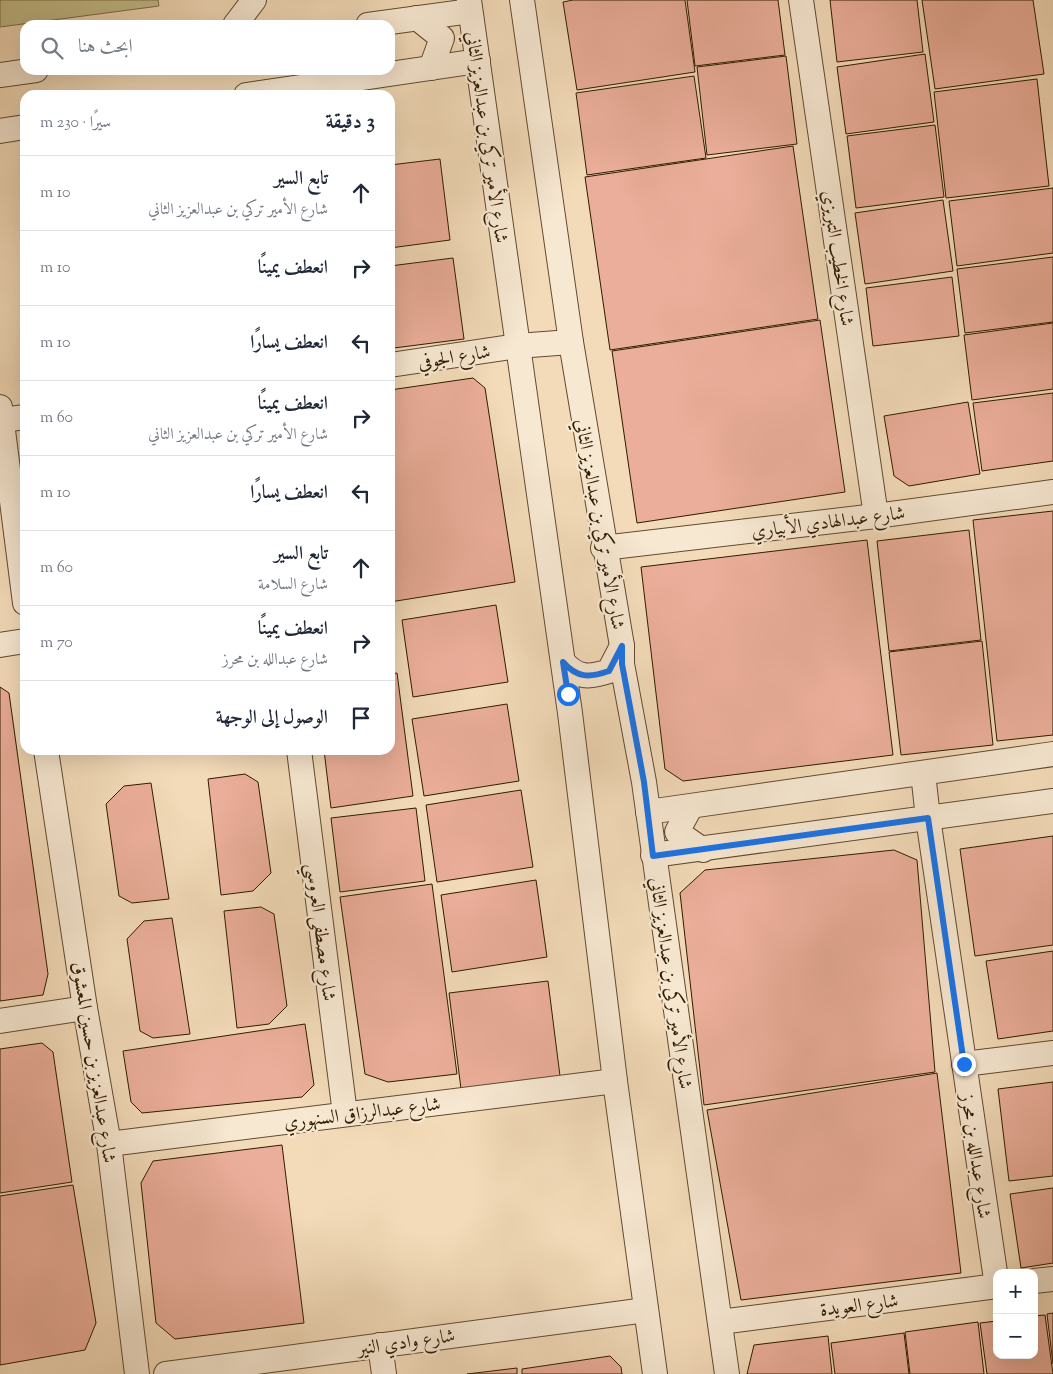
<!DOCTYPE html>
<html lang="ar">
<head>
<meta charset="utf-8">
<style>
	body { margin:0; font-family:"Sorts Mill Goudy",Amiri,serif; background:#f2f2f3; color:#1f2937; direction:rtl }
	.controls { position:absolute; right:15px; bottom:15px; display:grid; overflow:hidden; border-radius:10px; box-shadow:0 5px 20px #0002 }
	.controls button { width:45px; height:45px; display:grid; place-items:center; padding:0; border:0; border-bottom:1px solid #e0e1e3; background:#fff; color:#1f2937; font:25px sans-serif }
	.stop { position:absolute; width:15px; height:15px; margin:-11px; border:4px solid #1a73e8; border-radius:50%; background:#fff }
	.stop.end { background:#1a73e8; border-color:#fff; box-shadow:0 1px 5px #0008 }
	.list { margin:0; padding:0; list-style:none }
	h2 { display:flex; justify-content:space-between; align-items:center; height:65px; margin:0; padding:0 20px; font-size:21px }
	h2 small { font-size:16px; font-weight:400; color:#747a83 }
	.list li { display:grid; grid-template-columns:32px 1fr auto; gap:15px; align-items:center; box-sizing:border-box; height:75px; padding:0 20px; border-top:1px solid #e0e1e3 }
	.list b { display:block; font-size:19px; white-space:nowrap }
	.list p { margin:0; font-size:16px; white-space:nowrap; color:#747a83 }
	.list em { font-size:16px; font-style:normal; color:#747a83 }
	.icon { flex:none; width:28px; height:28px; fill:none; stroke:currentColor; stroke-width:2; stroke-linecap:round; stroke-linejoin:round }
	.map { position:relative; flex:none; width:1053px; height:1374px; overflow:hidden; direction:ltr }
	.search { position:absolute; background:#fff; box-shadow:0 5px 20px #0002; left:20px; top:20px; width:375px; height:55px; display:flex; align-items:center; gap:12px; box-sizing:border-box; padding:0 18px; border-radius:15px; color:#747a83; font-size:19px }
	.panel { position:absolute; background:#fff; box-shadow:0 5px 20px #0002; left:20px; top:90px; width:375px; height:665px; border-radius:15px; direction:rtl }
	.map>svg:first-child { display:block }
</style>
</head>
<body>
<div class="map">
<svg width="1053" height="1374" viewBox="0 0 1053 1374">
	<rect width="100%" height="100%" fill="#f3dbb9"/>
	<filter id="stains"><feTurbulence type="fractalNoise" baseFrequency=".004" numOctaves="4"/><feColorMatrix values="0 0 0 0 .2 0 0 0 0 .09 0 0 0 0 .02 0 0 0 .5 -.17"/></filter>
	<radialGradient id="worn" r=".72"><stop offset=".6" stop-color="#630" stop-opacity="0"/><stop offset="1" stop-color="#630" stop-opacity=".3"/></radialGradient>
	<polygon fill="#c3be8a" stroke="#7a6c45" points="0,0 158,0 159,6 0,27"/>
	<g fill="#ebae9a" stroke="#301b00">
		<polygon points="573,0 685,0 695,72 577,90 563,2"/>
		<polygon points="687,0 778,0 785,55 695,66"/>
		<polygon points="830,0 917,0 923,52 837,62"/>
		<polygon points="922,0 1033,0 1044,74 935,89"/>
		<polygon points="925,54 934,122 846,134 837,67"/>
		<polygon points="786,56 797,144 707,155 697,67"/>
		<polygon points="694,76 706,158 587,175 576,93"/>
		<polygon points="1037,79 1049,186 946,198 934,92"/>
		<polygon points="935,125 944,197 856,208 847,136"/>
		<polygon points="793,146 818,319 610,350 585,177"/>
		<polygon points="440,159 450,240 390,248 390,165"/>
		<polygon points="1053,188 1053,253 957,266 949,201"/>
		<polygon points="943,200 953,271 865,284 855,213"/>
		<polygon points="1053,257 1053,322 965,333 957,269"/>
		<polygon points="453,258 464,339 394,348 390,315 390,266"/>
		<polygon points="952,277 959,336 873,346 866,288"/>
		<polygon points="820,320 845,492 637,523 612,351"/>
		<polygon points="1053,323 1053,389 972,400 964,335"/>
		<polygon points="473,378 485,388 515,582 390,602 390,390"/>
		<polygon points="1053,393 1053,461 982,471 973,403"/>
		<polygon points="968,402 980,474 909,486 894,476 884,416"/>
		<polygon points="1053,511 1053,735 997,741 973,520"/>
		<polygon points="969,530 981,640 889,651 877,541"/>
		<polygon points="867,540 893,755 683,781 665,769 641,567"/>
		<polygon points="496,605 508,682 413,697 402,620"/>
		<polygon points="982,641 993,745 901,755 889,652"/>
		<polygon points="397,673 413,796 331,808 324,750 390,750 390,674"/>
		<polygon points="0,687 9,693 48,974 43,995 0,1001"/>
		<polygon points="507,704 519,781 424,796 412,719"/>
		<polygon points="245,774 258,782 271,873 253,891 221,895 208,779"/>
		<polygon points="151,783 169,899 132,903 119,896 106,804 124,786"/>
		<polygon points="521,790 533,867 437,882 426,805"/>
		<polygon points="416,808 425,881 340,892 331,818"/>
		<polygon points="1053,836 1053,945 975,956 960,849"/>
		<polygon points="894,850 917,860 935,1072 704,1105 680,893 705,870"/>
		<polygon points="536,880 547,957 452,972 441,895"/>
		<polygon points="432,884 457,1074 388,1082 365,1074 340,897"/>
		<polygon points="261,907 274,914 287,1006 269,1024 237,1028 224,911"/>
		<polygon points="172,918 190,1034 153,1038 140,1031 127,939 144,921"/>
		<polygon points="1053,951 1053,1031 998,1039 986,961"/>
		<polygon points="548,981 560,1076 461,1089 449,993"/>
		<polygon points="305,1024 314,1085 302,1097 142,1113 131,1102 123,1051"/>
		<polygon points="42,1043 53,1052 72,1182 0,1193 0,1049"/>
		<polygon points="937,1073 961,1273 741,1300 707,1110"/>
		<polygon points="1053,1082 1053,1176 1009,1181 998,1089"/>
		<polygon points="282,1145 304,1323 175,1339 156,1323 141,1183 153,1161"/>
		<polygon points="73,1185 96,1323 85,1350 0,1365 0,1196"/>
		<polygon points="1053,1188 1053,1263 1021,1268 1010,1194"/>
		<polygon points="1053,1313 1053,1364 1047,1314"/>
		<polygon points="1045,1315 1053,1374 987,1374 980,1323 997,1321 997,1355 1034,1355 1034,1316"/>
		<polygon points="978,1322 984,1374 910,1374 905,1332"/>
		<polygon points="904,1333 909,1374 835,1374 831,1343"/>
		<polygon points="828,1336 832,1374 747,1374 754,1345"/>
		<polygon points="610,1356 621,1367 622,1374 522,1374 522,1369"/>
		<polygon points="517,1368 517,1374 467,1374"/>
	</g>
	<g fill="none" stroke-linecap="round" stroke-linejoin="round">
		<defs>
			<g id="minor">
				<polyline points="469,0 570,713 615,1081 655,1374"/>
				<polyline points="522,0 571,342 622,646 622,664 644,782 727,1374"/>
				<polyline points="801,0 876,516"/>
				<polyline points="417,18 442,38 431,68"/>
				<polyline points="235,25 254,0"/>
				<polyline points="368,25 470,11"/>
				<polyline points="0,75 36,70"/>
				<polyline points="246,95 478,61"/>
				<polyline points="0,131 25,127"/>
				<polyline points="390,365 517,346 571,342"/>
				<polyline points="0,407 25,603"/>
				<polyline points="2,420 25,417"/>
				<polyline points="603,548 876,516 1053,492"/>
				<polyline points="0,645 25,641"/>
				<path d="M563,662c14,16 26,16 46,9l13,-25"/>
				<polyline points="46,750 85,1008 109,1144 137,1374"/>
				<polyline points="299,750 345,1114"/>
				<polyline points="923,773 928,818 997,1286"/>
				<polyline points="690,808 677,832 703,850"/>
				<polyline points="648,812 1053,754"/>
				<polyline points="653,855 1053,801"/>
				<polyline points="0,1021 85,1008"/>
				<polyline points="964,1064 1053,1053"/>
				<polyline points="109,1144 615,1081"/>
				<polyline points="1034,1281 1053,1279"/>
				<polyline points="720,1322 997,1286"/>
				<polyline points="380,1345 384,1374"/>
				<polyline points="166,1374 646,1310"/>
			</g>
		</defs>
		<use href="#minor" stroke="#614b2e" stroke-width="26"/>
		<use href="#minor" stroke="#f7e8d2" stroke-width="24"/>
	</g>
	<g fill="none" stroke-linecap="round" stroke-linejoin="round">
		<path stroke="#1a73e8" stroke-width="6" d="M568,694l-5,-32c14,16 26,16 46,9l13,-25v18l22,118 9,74 275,-38 36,246"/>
	</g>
	<g text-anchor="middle" stroke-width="4.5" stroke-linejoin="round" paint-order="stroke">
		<g font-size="19" fill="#301b00" stroke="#f7e8d2">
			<text transform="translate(488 137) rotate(82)" y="7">شارع الأمير تركي بن عبدالعزيز الثاني</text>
			<text transform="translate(839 258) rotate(82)" y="7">شارع الخطيب التبريزي</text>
			<text transform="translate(454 356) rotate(-9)" y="7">شارع الجوفي</text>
			<text transform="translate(828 521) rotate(-7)" y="7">شارع عبدالهادي الأبياري</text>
			<text transform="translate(601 524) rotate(80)" y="7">شارع الأمير تركي بن عبدالعزيز الثاني</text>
			<text transform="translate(322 932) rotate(83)" y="7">شارع مصطفى العروسي</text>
			<text transform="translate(672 983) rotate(82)" y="7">شارع الأمير تركي بن عبدالعزيز الثاني</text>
			<text transform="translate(95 1062) rotate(81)" y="7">شارع عبدالعزيز بن حسين المعشوق</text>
			<text transform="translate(362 1112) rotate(-7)" y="7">شارع عبدالرزاق السنهوري</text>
			<text transform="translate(977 1156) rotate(82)" y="7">شارع عبدالله بن محرز</text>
			<text transform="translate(859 1304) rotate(-7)" y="7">شارع العويدة</text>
			<text transform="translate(406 1341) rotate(-8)" y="7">شارع وادي النير</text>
		</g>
	</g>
	<rect width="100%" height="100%" filter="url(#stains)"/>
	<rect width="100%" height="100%" fill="url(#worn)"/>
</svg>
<div class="controls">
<button>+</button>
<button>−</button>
</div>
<div class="stop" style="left:568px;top:694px"></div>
<div class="stop end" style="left:964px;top:1064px"></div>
<div class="search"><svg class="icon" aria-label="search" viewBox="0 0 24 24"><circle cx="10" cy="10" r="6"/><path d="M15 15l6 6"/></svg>ابحث هنا</div>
<section class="panel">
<h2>3 دقيقة<small>سيرًا · 230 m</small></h2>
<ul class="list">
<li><svg class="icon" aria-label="ahead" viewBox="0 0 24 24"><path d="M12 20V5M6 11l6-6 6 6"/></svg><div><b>تابع السير</b><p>شارع الأمير تركي بن عبدالعزيز الثاني</p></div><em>10 m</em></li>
<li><svg class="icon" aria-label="right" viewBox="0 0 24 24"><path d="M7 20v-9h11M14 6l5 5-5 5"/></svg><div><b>انعطف يمينًا</b></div><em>10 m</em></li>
<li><svg class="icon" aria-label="left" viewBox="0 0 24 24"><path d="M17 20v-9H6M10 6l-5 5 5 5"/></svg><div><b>انعطف يسارًا</b></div><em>10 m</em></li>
<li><svg class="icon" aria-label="right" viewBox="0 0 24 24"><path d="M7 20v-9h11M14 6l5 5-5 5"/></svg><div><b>انعطف يمينًا</b><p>شارع الأمير تركي بن عبدالعزيز الثاني</p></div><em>60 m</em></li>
<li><svg class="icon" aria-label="left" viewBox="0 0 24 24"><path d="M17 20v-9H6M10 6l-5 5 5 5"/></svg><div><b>انعطف يسارًا</b></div><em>10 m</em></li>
<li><svg class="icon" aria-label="ahead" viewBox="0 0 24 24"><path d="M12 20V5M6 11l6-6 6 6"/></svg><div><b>تابع السير</b><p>شارع السلامة</p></div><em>60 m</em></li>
<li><svg class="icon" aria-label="right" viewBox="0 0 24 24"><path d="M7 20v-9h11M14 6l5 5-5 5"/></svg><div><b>انعطف يمينًا</b><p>شارع عبدالله بن محرز</p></div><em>70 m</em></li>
<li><svg class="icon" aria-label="arrive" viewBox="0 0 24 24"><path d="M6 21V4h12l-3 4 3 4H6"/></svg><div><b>الوصول إلى الوجهة</b></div></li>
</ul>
</section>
</div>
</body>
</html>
